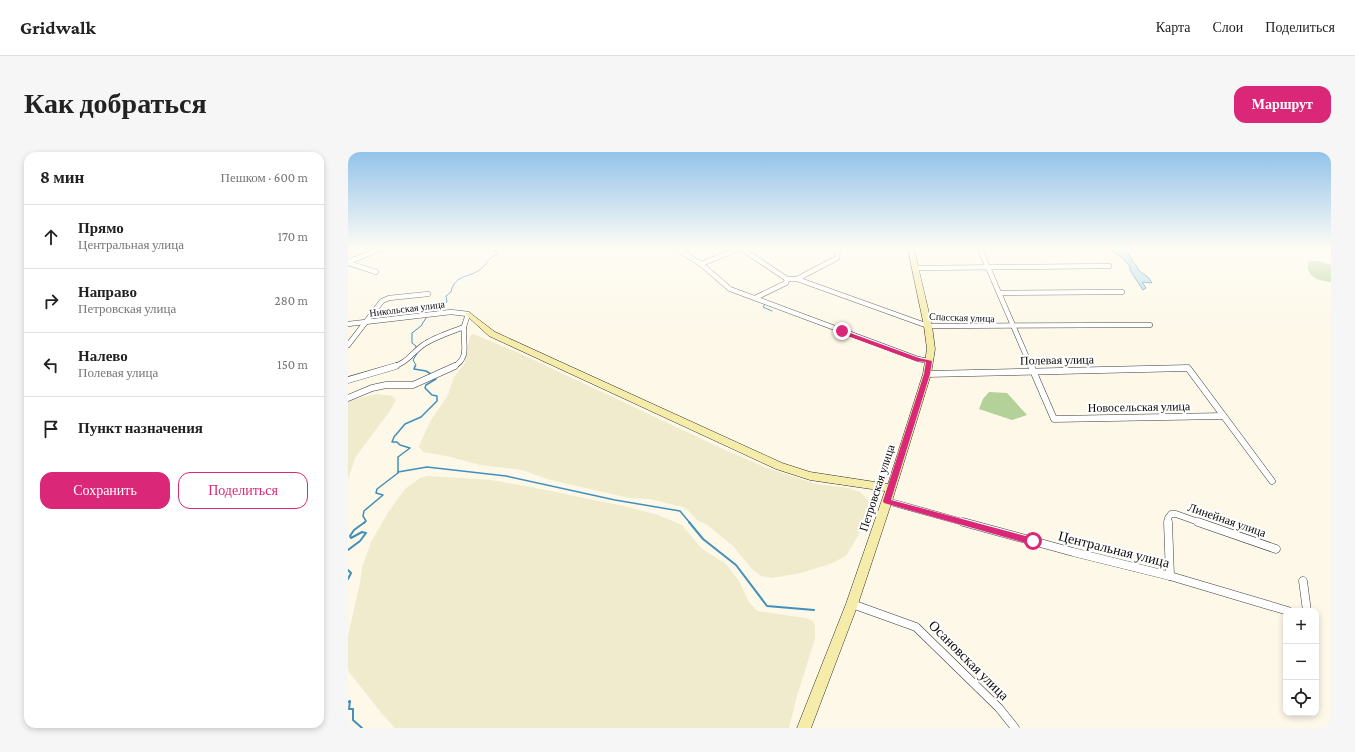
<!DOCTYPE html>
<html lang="ru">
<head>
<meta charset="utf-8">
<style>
	body { margin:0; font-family:"Crimson Pro",serif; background:#f6f6f6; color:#222 }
	.controls { position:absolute; right:12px; bottom:12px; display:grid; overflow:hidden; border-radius:8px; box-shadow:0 2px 6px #0003 }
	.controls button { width:36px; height:36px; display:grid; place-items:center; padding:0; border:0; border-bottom:1px solid #e0e0e0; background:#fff; color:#222; font:20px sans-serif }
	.stop { position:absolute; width:12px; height:12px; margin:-9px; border:3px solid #db2777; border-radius:50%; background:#fff }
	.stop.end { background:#db2777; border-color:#fff; box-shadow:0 1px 4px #0008 }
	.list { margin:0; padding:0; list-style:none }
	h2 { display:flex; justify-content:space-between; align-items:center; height:52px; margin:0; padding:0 16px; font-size:17px }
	h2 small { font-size:13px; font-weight:400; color:#767676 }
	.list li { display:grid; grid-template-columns:26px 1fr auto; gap:12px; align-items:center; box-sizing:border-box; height:64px; padding:0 16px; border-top:1px solid #e0e0e0 }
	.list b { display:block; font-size:15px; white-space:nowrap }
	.list p { margin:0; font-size:13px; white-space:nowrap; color:#767676 }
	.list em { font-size:13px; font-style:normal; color:#767676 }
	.actions { display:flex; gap:8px; padding:12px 16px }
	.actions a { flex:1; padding:9px 0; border:1px solid #db2777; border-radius:12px; text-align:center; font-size:14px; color:#db2777 }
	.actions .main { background:#db2777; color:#fff }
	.icon { flex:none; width:22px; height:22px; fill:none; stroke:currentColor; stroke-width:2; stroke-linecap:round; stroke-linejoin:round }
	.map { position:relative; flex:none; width:983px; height:576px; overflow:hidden; border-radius:12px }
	header { display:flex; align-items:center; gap:24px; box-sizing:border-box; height:56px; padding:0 20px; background:#fff; border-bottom:1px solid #e0e0e0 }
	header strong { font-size:19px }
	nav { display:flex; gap:22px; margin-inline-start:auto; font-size:14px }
	.intro { display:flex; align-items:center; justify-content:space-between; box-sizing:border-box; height:96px; padding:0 24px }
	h1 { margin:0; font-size:28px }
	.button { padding:10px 18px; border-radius:12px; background:#db2777; color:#fff; font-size:14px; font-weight:700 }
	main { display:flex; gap:24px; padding:0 24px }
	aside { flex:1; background:#fff; border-radius:12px; box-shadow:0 2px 6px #0003 }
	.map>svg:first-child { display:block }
</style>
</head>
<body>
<header>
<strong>Gridwalk</strong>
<nav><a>Карта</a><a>Слои</a><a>Поделиться</a></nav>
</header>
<div class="intro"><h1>Как добраться</h1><a class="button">Маршрут</a></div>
<main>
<aside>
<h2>8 мин<small>Пешком · 600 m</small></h2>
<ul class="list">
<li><svg class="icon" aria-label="ahead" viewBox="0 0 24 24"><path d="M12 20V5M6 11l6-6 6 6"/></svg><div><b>Прямо</b><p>Центральная улица</p></div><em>170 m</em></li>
<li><svg class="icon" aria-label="right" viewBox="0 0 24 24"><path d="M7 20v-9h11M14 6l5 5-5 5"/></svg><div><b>Направо</b><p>Петровская улица</p></div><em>280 m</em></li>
<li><svg class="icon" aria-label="left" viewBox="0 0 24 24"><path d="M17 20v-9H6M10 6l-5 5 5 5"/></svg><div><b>Налево</b><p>Полевая улица</p></div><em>150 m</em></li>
<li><svg class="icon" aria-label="arrive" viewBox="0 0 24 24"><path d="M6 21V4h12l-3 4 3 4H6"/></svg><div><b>Пункт назначения</b></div></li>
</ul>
<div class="actions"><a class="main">Сохранить</a><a>Поделиться</a></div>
</aside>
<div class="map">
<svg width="983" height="576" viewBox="0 0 983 576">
	<rect width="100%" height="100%" fill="#fdf8e8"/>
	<g fill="#efebcc">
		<polygon points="125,182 171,201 375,297 419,316 468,332 501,336 512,340 519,347 521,351 511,382 498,404 482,412 453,421 424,426 413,424 404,417 385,394 358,372 350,369 338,356 302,347 281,346 199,327 174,318 132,313 99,304 75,300 71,295 72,292 83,268 100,243 106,225 117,211 121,188 122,184"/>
		<polygon points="29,242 44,244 48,248 41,260 12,299 7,306 0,328 0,249"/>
		<polygon points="80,324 143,328 193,337 280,355 310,363 334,373 353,396 378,412 391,429 401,450 409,459 458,466 465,469 467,474 467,487 449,544 441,576 47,576 35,563 1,520 0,517 0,484 12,431 14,416 23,390 41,359 57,337 72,326"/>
	</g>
	<g fill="#b3d198">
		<path d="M960,109h11l12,4v17c-9,-1 -21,-3 -23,-14 0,-2 1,-4 0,-7z"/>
		<polygon points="641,240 659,241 679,263 664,268 631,257 635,247"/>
	</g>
	<path fill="#b3daee" stroke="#428fbd" d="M762,97c16,0 16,1 24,14 2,3 4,3 4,7l11,8 3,5 -10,-1 4,6 -3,2 -13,-20v-4l-8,-8z"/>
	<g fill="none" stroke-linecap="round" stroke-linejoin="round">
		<g stroke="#428fbd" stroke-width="1">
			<polyline points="417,152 415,155 424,159"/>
			<path d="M85,159l14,-9 -1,-6 5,-4c3,-18 20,-14 31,-24 8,-7 3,-8 16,-14l-4,-3 1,-2"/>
			<polyline points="68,196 68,194 64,191 64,181 73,174 78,166"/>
			<polyline points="67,215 68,213 65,208 70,200"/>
		</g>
		<g stroke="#428fbd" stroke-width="1.5">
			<polyline points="67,214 66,217 78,219 83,222"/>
			<polyline points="50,320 79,315 158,324 267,348 332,359 342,371"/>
			<polyline points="16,371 18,369 15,364 16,359 35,343 28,341 29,337 50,321 50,305 62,296 52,293 49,290 44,290 46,285 57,272 73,265 89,249 89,244 84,243 77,236 78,233 88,227"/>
		</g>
		<g stroke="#428fbd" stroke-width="2">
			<polyline points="341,370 355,387 388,413 419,454 466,458"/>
			<polyline points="0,398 12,389 18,381 14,380 3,386 2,384 6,378 17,370"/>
			<polyline points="0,418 3,421 0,427"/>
			<polyline points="0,550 2,549 1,557 5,557 5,568 14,576"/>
		</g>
		<defs>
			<g id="street-far2">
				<polyline points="329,97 353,112 382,137 570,207 581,209"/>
				<polyline points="394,97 439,127 449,127 580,174 802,173"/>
				<polyline points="632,97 683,215"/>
				<polyline points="0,110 32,97"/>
				<polyline points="0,111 28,120"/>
				<polyline points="353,112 390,97"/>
				<polyline points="567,116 761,114"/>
				<polyline points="449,127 489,106 490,97"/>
				<polyline points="652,141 774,140"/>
				<polyline points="407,146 438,131 439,127"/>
				<path d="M0,172l103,-12 17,2c-1,4 -3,8 -4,13 -2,15 7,31 -11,40"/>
				<polyline points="0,193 34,149 41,146 80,142"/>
				<path d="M44,215c15,-4 19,-13 31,-22 11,-8 28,-13 41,-18"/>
			</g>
			<g id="street-far1">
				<polyline points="683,214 706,267 875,264"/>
				<polyline points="579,222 840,216 924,329"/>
				<polyline points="0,228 48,214"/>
				<polyline points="0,246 24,236 38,233 65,233 107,214"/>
				<polyline points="539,349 618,371"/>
				<polyline points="820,371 820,366 823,362 828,362 853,371"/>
			</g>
			<g id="street">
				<polyline points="615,370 725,400 822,424 940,459"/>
				<polyline points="820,370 822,424"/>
				<polyline points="850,370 928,397"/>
				<polyline points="955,429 959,459"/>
				<polyline points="504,452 568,475 651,556 667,576"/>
			</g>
			<polygon id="secondary" points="560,97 566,97 584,174 587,197 583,222 544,349 510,452 463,576 449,576 498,452 537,339 462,328 428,317 141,184 117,162 118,161 122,161 147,180 434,311 462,320 540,332 575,222 579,197 576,174"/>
		</defs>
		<use href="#street-far2" stroke="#3d3d3d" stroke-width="5.5"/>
		<use href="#street-far1" stroke="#3d3d3d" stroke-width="7"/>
		<use href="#street" stroke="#3d3d3d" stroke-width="9"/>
		<use href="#secondary" stroke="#2c2c2c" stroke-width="1"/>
		<use href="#street-far2" stroke="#fff" stroke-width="4.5"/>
		<use href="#street-far1" stroke="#fff" stroke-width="6"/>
		<use href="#street" stroke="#fff" stroke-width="8"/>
		<use href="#secondary" fill="#f6ecaa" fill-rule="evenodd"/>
	</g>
	<linearGradient id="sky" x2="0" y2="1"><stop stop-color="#93c3ea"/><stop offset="0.54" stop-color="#fefcf5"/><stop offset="1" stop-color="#fefcf5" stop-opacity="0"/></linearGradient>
	<rect width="983" height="178" fill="url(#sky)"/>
	<polygon fill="#db2777" points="494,178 571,206 584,209 582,222 543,348 685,386 689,389 688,392 685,393 536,351 535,349 576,222 578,210 568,209 492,181 491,179"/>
	<g text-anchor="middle" stroke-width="4" stroke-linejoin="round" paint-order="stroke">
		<g font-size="10" fill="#0a0a0a" stroke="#fff">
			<text transform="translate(59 156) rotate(-7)" y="4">Никольская улица</text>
			<text transform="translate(614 165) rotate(2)" y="4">Спасская улица</text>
		</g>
		<g font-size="12" fill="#0a0a0a" stroke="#fff">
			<text transform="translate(709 208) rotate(-1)" y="4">Полевая улица</text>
			<text transform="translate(791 255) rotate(-1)" y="4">Новосельская улица</text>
			<text transform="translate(529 336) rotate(-72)" y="4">Петровская улица</text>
			<text transform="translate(879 368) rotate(19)" y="4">Линейная улица</text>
		</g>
		<g font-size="14" fill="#0a0a0a" stroke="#fff">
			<text transform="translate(766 397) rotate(14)" y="5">Центральная улица</text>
			<text transform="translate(621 508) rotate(45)" y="5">Осановская улица</text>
		</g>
	</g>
</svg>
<div class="controls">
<button>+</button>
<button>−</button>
<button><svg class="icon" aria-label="locate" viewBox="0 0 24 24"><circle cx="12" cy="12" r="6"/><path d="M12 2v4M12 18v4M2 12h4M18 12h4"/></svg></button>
</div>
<div class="stop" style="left:685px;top:389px"></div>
<div class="stop end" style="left:494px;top:179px"></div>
</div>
</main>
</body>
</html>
